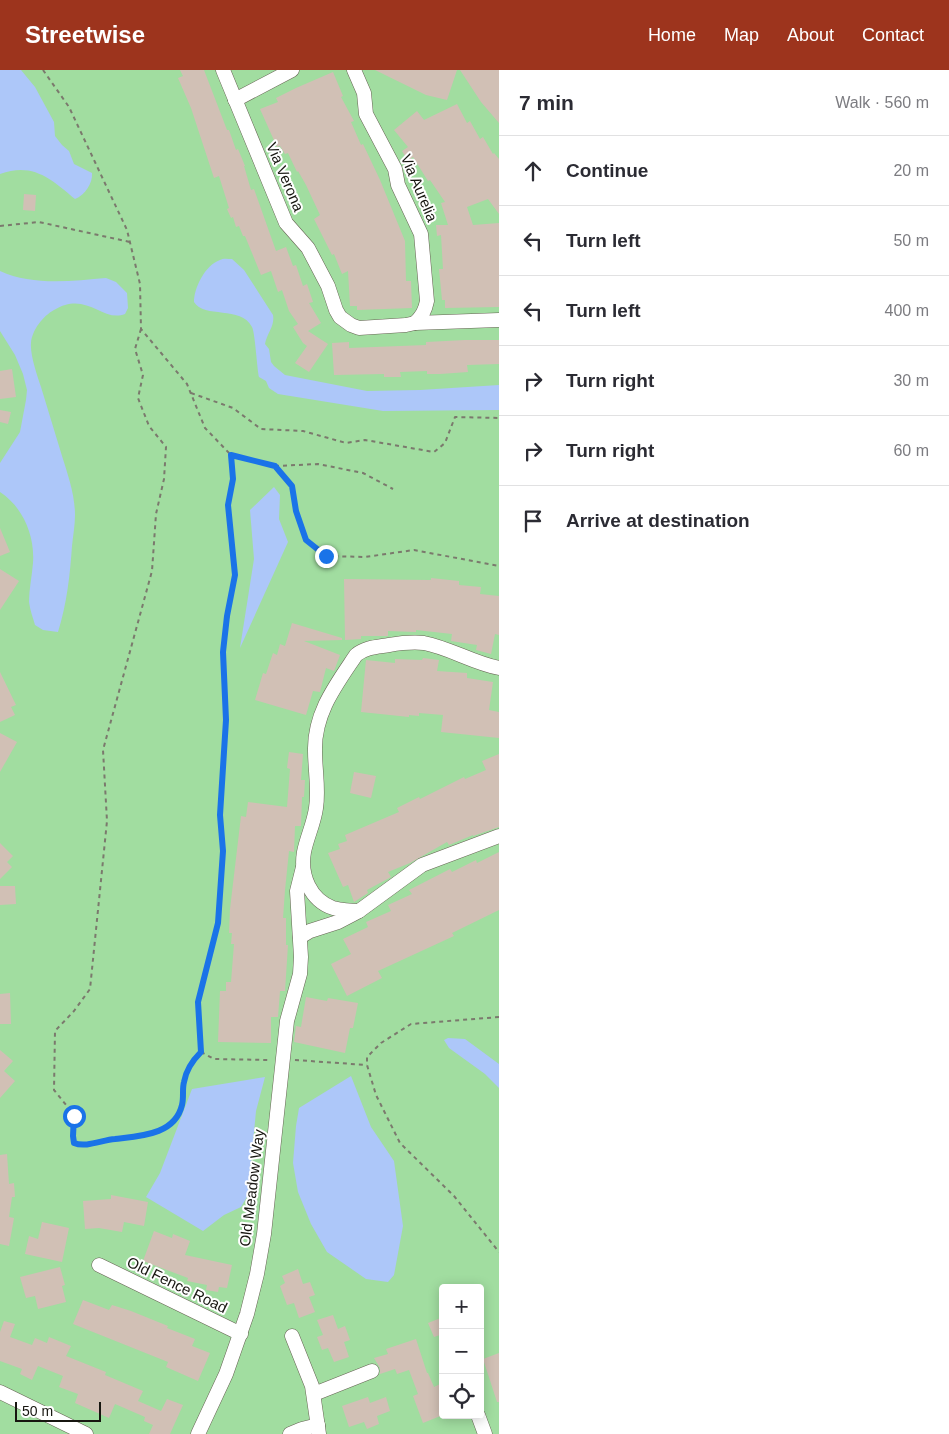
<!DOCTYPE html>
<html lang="en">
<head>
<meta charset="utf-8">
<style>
	body { margin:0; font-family:Helvetica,sans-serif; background:#f2f2f3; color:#2b2b33 }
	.controls { position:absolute; right:15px; bottom:15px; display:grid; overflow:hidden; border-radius:5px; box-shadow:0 2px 12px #0003 }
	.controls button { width:45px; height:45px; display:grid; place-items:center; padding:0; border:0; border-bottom:1px solid #e1e1e2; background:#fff; color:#2b2b33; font:25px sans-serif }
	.scale { position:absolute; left:15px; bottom:12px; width:86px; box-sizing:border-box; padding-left:5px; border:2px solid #171610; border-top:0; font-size:14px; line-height:18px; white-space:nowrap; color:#171610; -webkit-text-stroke:4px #fff; paint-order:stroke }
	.stop { position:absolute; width:15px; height:15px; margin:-11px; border:4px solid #1a73e8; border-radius:50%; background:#fff }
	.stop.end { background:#1a73e8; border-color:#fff; box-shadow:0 1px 5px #0008 }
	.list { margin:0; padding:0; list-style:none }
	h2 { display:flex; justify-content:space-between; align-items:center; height:65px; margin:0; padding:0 20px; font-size:21px }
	h2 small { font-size:16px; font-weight:400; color:#7c7c81 }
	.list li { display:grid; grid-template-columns:32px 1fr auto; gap:15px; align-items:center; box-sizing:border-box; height:70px; padding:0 20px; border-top:1px solid #e1e1e2 }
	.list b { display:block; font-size:19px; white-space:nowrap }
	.list em { font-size:16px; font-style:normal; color:#7c7c81 }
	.icon { flex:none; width:28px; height:28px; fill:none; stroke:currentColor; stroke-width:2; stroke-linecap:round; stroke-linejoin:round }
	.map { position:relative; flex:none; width:499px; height:1364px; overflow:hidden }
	header { display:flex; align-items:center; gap:30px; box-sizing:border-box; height:70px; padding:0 25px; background:#9d341d; color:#fff }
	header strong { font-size:24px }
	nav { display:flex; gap:28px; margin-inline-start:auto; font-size:18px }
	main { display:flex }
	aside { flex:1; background:#fff }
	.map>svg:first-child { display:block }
</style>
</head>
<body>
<header>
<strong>Streetwise</strong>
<nav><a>Home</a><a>Map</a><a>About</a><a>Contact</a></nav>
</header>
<main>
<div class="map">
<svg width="499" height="1364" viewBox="0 0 499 1364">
	<rect width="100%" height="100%" fill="#e7e3d1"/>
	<path fill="#a1dda0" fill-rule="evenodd" d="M0,0h499v1364h-499zM443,1218h37v127h-37z"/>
	<g fill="#adc7f9">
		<path d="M0,0h21l14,17 19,35 1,14 7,9 7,6 5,13 18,9c1,10 -7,22 -17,26 -24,-20 -42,-37 -75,-25z"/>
		<path d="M232,189l12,11 29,45c2,11 -6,18 -8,29l4,5 2,13 3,4 11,9 82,16 53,-1 79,-5v25l-116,1 -105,-17 -9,-6 -3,-7 -7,-4c-2,-9 -4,-45 -7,-50 -11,-22 -48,-8 -58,-25 0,-14 11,-37 26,-42 3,-2 8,-1 12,-1z"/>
		<path d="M0,201c32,15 72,10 106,7l10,4 11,11 1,15 -3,6c-23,9 -38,-24 -71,-4 -11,6 -22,20 -23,33 -1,12 6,32 10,44 7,23 14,46 21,69 6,19 13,39 13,59 0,10 -2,21 -3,31 -2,29 -5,57 -14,86l-15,-2 -8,-5c-2,-7 -5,-15 -6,-23 0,-13 3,-26 4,-39 2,-27 -10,-56 -33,-71v-29l20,-31 6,-32 1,-10 -4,-16 -8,-19 -15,-24z"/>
		<polygon points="274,417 280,425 279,449 288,472 240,578 254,489 250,440"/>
		<polygon points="448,968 465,969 499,994 499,1018 485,1004 449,978 444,970"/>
		<polygon points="351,1006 371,1057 394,1091 403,1156 394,1205 388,1212 366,1209 327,1182 311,1154 298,1122 293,1093 296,1056 299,1038"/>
		<polygon points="265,1007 256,1041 248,1125 241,1137 224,1145 203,1161 146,1127 160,1103 192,1019"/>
	</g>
	<g fill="#d1c0b5">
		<polygon points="180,0 204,0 227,60 229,60 236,80 238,79 245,96 244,96 251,120 254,119 276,181 286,177 293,196 296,195 303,216 307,214 313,232 309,233 321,253 308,261 328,274 309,302 295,293 307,276 303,273 293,257 298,254 289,241 282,220 278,222 271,201 261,205 245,166 243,166 239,156 236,157 233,147 231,148 227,139 229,138 219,106 214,108 191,38 178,8 183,6"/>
		<polygon points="375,0 457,0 447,30 426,25"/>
		<polygon points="460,0 499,0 499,53 481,32"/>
		<polygon points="333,2 343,26 341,27 354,51 351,52 361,75 363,74 380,110 405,171 406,211 411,211 412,238 357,240 357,236 350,236 348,201 342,204 334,184 332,185 314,149 320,145 306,115 298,101 297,102 288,83 285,84 280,76 277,77 260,39 278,32 276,28 296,18"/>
		<polygon points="457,34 467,53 470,51 480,69 483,67 493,84 494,83 499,89 499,144 488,129 467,137 473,155 499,153 499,237 445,238 445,230 442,230 440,209 439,199 443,199 441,165 437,166 436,155 448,155 441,133 445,132 430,110 428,111 413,87 408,91 402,81 408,77 394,60 417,41 424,50"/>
		<polygon points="24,124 36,125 35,141 23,140"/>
		<polygon points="465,270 499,270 499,294 467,295 468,302 440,304 427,304 427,301 400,302 401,307 384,307 384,304 334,305 332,273 349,272 349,278 426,275 426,272"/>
		<polygon points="12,299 16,327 0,329 0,301"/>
		<polygon points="0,340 11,342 8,354 0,352"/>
		<polygon points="0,458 10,482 0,486"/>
		<polygon points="0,499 19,511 0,540"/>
		<polygon points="431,508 459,511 459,515 481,517 480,524 499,526 499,565 495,564 491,584 476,580 477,575 451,571 452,564 416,560 416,562 388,561 388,566 361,566 361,569 345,570 344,509 431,510"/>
		<polygon points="292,553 342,568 342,570 304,571 340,585 334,601 326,598 320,622 313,621 306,645 255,630 263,603 266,604 273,583 277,585 280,574 285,576"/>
		<polygon points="423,588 439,590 437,601 467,603 467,608 493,612 489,640 499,642 499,668 441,662 443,645 419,643 419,646 409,645 409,647 361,642 366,590 395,593 395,589 422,590"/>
		<polygon points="0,602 16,635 11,637 15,645 0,652"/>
		<polygon points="0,663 17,672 0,702"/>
		<polygon points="289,682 303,684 301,710 305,710 304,727 302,727 301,756 295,756 294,782 289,781 285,820 283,848 286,848 286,875 288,875 285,921 280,921 278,947 271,947 271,973 218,972 220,921 226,921 226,912 231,912 234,874 231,874 232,863 229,863 230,839 241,746 246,747 248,732 287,737 290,699 287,698"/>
		<polygon points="499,684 499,757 473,766 473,765 449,775 447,772 410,793 388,802 391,807 367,820 368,823 354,832 348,815 343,817 328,783 340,779 338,774 347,771 345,765 399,742 397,738 419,727 420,729 464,707 465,709 486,700 482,691"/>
		<polygon points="354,702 376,706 371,728 350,723"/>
		<polygon points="0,773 13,786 7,792 12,797 0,809"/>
		<polygon points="499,782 499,840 452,863 454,866 378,901 382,908 347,926 331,894 351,884 343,869 368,857 366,852 391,841 388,835 412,824 409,820 450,799 452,802 476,790 477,793"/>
		<polygon points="0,816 15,816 16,834 0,835"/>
		<polygon points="10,923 11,954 0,954 0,924"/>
		<polygon points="306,927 327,931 328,928 358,933 353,958 350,958 345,983 294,972 296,956 301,957"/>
		<polygon points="0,980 13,991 4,1001 15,1011 0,1028"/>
		<polygon points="7,1084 9,1114 14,1113 15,1127 12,1127 9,1147 14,1148 9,1176 0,1174 0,1085"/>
		<polygon points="111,1125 148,1132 144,1156 124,1152 122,1162 99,1158 85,1159 83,1131 111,1129"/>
		<polygon points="42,1152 69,1158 62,1192 25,1184 29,1166 38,1169"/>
		<polygon points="154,1161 172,1168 173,1164 190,1171 185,1185 232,1195 227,1218 219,1217 218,1222 206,1220 207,1215 187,1211 188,1208 143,1191"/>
		<polygon points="60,1197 65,1215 62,1216 66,1232 38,1239 35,1226 26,1228 20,1207"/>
		<polygon points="298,1199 303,1214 310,1212 315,1225 309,1227 315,1242 299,1248 294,1233 287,1235 280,1216 285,1213 282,1206"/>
		<polygon points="83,1230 109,1240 112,1235 131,1241 168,1256 167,1258 195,1269 192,1276 210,1283 198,1311 166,1297 168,1292 73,1254"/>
		<polygon points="333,1245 338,1259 345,1256 350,1270 344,1272 349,1287 334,1292 328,1278 322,1280 317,1267 323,1265 317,1250"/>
		<polygon points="443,1247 443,1264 434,1267 428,1253"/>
		<polygon points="4,1251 15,1254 10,1267 32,1275 35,1268 47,1273 49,1267 71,1276 66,1286 106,1302 105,1305 143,1321 138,1331 161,1341 167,1329 183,1335 170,1364 149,1364 153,1355 144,1351 145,1347 115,1334 109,1348 75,1333 78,1324 59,1317 63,1306 38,1296 32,1310 20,1304 22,1299 0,1291 0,1262"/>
		<polygon points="416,1269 427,1303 428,1303 434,1317 440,1314 443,1322 443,1329 439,1330 443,1345 423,1353 413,1326 418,1324 409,1300 397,1304 395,1299 380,1304 380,1298 374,1288 388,1284 386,1279"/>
		<polygon points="499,1283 499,1332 497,1332 483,1289"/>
		<polygon points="368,1327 370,1333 386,1327 390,1341 377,1346 379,1354 367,1359 364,1352 349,1357 342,1336"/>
	</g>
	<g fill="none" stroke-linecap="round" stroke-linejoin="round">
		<defs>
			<g id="minor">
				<polyline points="223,0 286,153 308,178 328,216 336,240 340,247 351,255 359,258 406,255 415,253 499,250"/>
				<path d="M354,0l10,23 2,21 29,55 3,16 23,49 6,67c-2,10 -5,15 -12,22"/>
				<polyline points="235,30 292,0"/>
				<path d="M359,841c-9,0 -18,-1 -26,-3 -23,-8 -33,-33 -29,-56 3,-15 10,-29 12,-44 3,-19 -1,-38 -1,-57 -1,-38 21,-66 41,-96 10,-8 21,-8 33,-10 12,-2 24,-3 35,-2 26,5 49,20 75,25"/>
				<polyline points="300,867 310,861 338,852 359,841 422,795 499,766"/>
				<polyline points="99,1195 241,1264"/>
				<polyline points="292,1266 312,1316 319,1364"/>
				<polyline points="0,1322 86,1364"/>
				<polyline points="314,1324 372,1301"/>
				<polyline points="478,1345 485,1364"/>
				<polyline points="198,1364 226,1304 247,1244 257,1204 264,1164 287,951 300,904 301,887 297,821 303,797"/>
				<polyline points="290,1364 302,1359 318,1355"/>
			</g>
		</defs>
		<use href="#minor" stroke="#666353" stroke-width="15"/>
		<g stroke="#7b796d" stroke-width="2" stroke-dasharray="4 4" stroke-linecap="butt">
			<polyline points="43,0 69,37 127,160 140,214 141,259 187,314 205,358 231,385 275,396 292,416 296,441 306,470 326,486 365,487 414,480 499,496"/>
			<polyline points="0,156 39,152 130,172"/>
			<path d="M141,259l-6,20 8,26 -5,23 11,28 17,21 -2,32 -8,35 -4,57 -49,179 4,71 -17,168 -16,22 -19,20 -1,59 21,26 -2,20 1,7c12,5 28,-3 41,-4 25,-3 60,-4 67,-34 2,-8 0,-16 2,-23 2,-12 9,-22 17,-30l-3,-50 20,-79 5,-72 -3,-36 7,-95 -4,-68 12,-77 -7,-70 5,-26 -2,-24"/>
			<polyline points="191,323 233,338 261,359 303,361 346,373 365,370 434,382 445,373 455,347 499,348"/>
			<polyline points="275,396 318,394 363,403 393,419"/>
			<polyline points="499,947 411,954 381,973 367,987 367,995 376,1025 400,1073 454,1126 499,1182"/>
			<polyline points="201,982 214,989 270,990"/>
			<polyline points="295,990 367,995"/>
		</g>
		<use href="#minor" stroke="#fff" stroke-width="14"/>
	</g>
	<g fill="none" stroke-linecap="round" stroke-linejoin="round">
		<path stroke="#1a73e8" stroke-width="6" d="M74,1046l-1,20 1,7c12,5 28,-3 41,-4 25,-3 60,-4 67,-34 2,-8 0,-16 2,-23 2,-12 9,-22 17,-30l-3,-50 20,-79 5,-72 -3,-36 6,-95 -3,-68 4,-36 8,-41 -7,-70 5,-26 -2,-24 44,11 17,20 4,25 10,29 20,16"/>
	</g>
	<g text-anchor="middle" stroke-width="4" stroke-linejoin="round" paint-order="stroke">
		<g font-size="15" fill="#171610" stroke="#fff">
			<text transform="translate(285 107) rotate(67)" y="5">Via Verona</text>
			<text transform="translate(419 118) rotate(67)" y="5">Via Aurelia</text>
			<text transform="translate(252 1118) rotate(-83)" y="5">Old Meadow Way</text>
			<text transform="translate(177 1215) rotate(26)" y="5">Old Fence Road</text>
		</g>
	</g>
</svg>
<div class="controls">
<button>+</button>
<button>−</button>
<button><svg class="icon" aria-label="locate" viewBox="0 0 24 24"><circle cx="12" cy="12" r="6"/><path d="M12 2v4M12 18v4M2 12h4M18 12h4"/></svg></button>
</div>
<div class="scale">50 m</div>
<div class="stop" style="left:74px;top:1046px"></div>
<div class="stop end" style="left:326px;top:486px"></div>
</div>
<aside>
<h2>7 min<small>Walk · 560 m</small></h2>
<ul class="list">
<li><svg class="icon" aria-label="ahead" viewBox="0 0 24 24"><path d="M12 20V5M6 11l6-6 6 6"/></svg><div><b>Continue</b></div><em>20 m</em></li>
<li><svg class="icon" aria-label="left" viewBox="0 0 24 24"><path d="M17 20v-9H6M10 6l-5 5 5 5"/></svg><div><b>Turn left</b></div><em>50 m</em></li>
<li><svg class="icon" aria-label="left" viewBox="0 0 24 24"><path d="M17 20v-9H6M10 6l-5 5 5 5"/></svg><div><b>Turn left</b></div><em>400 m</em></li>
<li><svg class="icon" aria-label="right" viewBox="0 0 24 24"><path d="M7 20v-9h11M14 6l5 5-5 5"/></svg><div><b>Turn right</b></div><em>30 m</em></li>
<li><svg class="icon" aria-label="right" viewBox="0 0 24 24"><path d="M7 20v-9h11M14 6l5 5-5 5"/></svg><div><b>Turn right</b></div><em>60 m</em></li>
<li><svg class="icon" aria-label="arrive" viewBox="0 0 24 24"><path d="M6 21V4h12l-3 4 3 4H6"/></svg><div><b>Arrive at destination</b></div></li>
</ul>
</aside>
</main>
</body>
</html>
